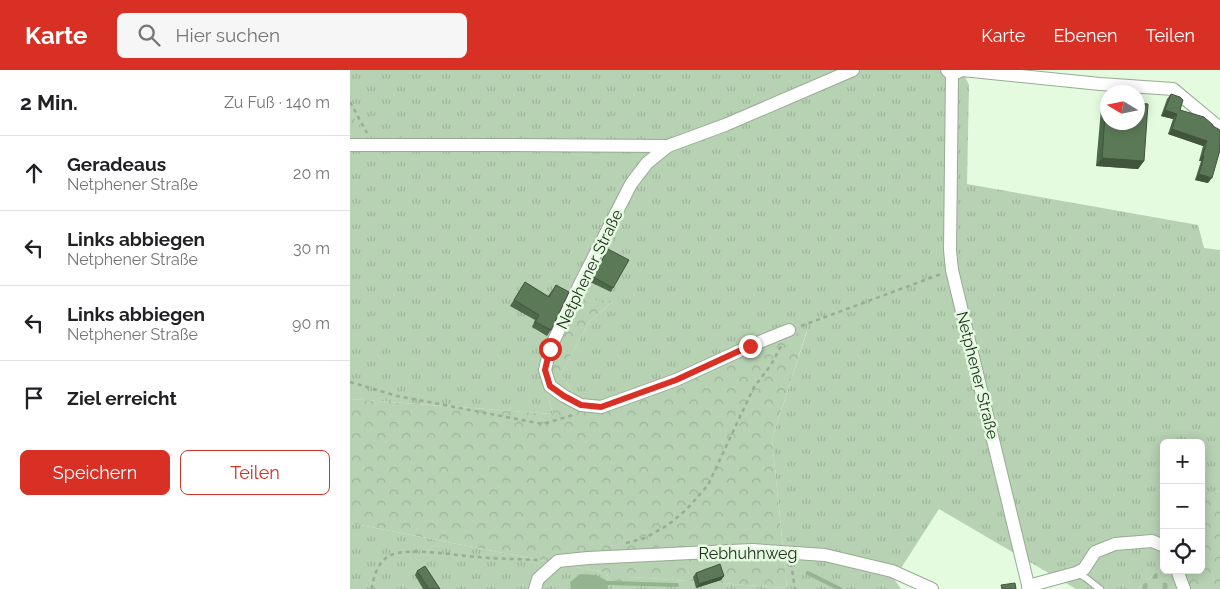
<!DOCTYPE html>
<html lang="de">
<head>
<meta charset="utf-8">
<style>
	body { margin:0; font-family:Raleway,sans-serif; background:#f6f6f6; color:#202124 }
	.controls { position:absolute; right:15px; bottom:15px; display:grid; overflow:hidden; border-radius:8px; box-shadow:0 2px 12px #0003 }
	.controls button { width:45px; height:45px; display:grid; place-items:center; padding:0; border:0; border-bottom:1px solid #e0e0e0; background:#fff; color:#202124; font:25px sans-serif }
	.compass { position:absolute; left:750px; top:15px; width:45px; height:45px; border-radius:50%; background:#fff; box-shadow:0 2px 12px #0003; rotate:280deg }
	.stop { position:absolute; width:15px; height:15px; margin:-11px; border:4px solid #d93025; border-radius:50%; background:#fff }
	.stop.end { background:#d93025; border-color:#fff; box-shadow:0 1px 5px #0008 }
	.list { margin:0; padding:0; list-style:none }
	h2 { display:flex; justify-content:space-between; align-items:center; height:65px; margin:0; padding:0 20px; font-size:21px }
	h2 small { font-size:16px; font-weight:400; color:#757577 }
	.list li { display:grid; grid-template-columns:32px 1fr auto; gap:15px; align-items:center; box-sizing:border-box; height:75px; padding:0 20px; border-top:1px solid #e0e0e0 }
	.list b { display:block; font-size:19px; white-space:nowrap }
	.list p { margin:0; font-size:16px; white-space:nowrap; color:#757577 }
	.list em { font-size:16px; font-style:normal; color:#757577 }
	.actions { display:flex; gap:10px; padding:15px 20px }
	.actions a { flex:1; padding:11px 0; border:1px solid #d93025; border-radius:8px; text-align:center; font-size:18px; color:#d93025 }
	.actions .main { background:#d93025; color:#fff }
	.icon { flex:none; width:28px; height:28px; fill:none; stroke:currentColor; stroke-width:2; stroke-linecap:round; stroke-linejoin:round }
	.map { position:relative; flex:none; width:870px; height:519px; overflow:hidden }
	header { display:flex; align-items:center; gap:30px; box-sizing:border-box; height:70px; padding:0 25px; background:#d93025; color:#fff }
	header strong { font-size:24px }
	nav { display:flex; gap:28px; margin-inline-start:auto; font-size:18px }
	.search { width:350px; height:45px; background:#f6f6f6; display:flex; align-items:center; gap:12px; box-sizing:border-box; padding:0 18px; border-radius:8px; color:#757577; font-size:19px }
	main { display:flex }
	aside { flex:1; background:#fff }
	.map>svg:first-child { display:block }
</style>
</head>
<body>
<header>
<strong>Karte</strong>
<div class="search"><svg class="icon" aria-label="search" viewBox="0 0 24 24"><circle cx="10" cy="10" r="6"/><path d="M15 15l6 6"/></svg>Hier suchen</div>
<nav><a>Karte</a><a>Ebenen</a><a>Teilen</a></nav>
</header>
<main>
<aside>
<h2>2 Min.<small>Zu Fuß · 140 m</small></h2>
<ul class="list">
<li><svg class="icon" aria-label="ahead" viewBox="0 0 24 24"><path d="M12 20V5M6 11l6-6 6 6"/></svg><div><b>Geradeaus</b><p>Netphener Straße</p></div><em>20 m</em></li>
<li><svg class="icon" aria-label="left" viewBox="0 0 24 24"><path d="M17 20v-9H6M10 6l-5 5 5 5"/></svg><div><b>Links abbiegen</b><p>Netphener Straße</p></div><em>30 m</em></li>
<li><svg class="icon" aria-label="left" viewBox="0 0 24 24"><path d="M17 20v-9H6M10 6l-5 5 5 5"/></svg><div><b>Links abbiegen</b><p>Netphener Straße</p></div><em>90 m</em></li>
<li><svg class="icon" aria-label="arrive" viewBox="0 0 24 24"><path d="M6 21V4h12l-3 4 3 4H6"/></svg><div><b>Ziel erreicht</b></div></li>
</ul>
<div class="actions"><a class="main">Speichern</a><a>Teilen</a></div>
</aside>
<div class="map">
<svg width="870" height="519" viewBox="0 0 870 519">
	<defs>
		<pattern id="grass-tufts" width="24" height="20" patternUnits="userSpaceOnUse" patternTransform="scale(1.25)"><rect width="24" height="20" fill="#b7d1b3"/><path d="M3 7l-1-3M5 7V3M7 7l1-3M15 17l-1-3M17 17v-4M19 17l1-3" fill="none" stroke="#9db49a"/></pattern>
		<pattern id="forest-crowns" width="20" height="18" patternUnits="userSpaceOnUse" patternTransform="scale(1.25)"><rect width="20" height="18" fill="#b7d1b3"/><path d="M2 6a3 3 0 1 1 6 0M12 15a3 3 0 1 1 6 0" fill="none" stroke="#9db49a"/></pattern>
		<pattern id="cemetery-stones" width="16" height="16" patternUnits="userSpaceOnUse" patternTransform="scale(1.25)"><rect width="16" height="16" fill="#b7d1b3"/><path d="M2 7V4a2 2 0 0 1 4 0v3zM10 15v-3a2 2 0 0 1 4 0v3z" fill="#9db49a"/></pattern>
	</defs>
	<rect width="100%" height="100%" fill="#e4fbe0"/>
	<g fill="url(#grass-tufts)">
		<polygon points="0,0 612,0 619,15 617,114 848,155 854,178 870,180 870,421 851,428 851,373 814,373 814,495 788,519 726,519 589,439 544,509 551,519 282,519 282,507 437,518 422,369 457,261 234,340 211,304 239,252 262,232 234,230 191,301 203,344 0,329 0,74 17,73 0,40"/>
		<polygon points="0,453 256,503 265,519 0,519"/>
	</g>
	<g fill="url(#forest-crowns)">
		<polygon points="0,40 18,73 0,74"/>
		<polygon points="234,230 263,231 239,252 211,304 234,340 457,260 422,369 437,518 282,507 282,519 265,519 256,503 0,453 0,329 203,344 191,301"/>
		<polygon points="870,421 870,519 840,519 833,500 851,500 851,428"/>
	</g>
	<polygon fill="url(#cemetery-stones)" points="814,495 814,500 830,500 833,519 788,519"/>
	<polygon fill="#93b48e" points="230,504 246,505 257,511 258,519 221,519 220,512"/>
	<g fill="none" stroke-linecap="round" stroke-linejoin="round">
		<g stroke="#93b48e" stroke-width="4">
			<polyline points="458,503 490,519"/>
			<polyline points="258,513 327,515"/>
		</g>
		<defs>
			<polyline id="lane" points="727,503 736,508 750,519"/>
			<g id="street">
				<polyline points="597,0 602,5 600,180 602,200 679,519"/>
				<polyline points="602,5 612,0 750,14 823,19 870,58"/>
				<polyline points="0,75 143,75 318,76 375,55 503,0"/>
				<polyline points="318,76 297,93 281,114 230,214 200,279 195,300 200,316 214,326 231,335 251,337 326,310 400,276 439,260"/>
				<polyline points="827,500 834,519"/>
				<polyline points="678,516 726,503 734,499 745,482 765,474 802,471 814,476"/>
				<polyline points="185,519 188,509 208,491 238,488 402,480 475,485 542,501 582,519"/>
			</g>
		</defs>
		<use href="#lane" stroke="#97ac93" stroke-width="8"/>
		<use href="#street" stroke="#97ac93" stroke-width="14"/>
		<g stroke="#9aab96" stroke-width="2.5" stroke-dasharray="4 4" stroke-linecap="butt">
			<polyline points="0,32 17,63"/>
			<polyline points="451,256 591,204"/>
			<polyline points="0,312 47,326 193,354 223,345"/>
			<polyline points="276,473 295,468 318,455 337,439 358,415 404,317 421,295 431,276"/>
			<polyline points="441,493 445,519"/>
			<path d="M22,519c1,-12 6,-27 17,-33 17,-10 69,0 89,1 21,2 42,2 62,3"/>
		</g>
		<use href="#lane" stroke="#fff" stroke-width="6"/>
		<use href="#street" stroke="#fff" stroke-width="12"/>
	</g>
	<g fill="#4e684a">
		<polygon points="821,24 830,40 863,55 858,113 845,110 851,91 849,91 853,76 818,64 823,49 811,46 817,29"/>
		<polygon points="756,31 794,91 788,99 746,96 751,39"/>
		<polygon points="258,179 263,218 261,222 240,212"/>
		<polygon points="175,212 198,226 206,215 201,260 197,266 182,257 185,250 160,236"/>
		<polygon points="67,501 90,519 73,519 65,505"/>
		<polygon points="346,503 374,506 371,510 346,518 343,507"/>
	</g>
	<g fill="#40553c">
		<polygon points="815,40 827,44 823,49 811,46"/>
		<polygon points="822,59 857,71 853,76 818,64"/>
		<polygon points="853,85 854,86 851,91 849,91"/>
		<polygon points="752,88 794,91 788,99 746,96"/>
		<polygon points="849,104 862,108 858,113 845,110"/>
		<polygon points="374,506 371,510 346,518 349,514"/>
	</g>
	<g fill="#5b7956" stroke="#40553c">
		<polygon points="821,24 830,27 833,30 830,40 854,47 863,55 863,56 870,60 870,80 862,108 849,104 854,86 853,85 857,71 822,59 827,44 815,40"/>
		<polygon points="756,31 758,31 758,52 788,52 788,33 798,34 794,91 752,88"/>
		<polygon points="258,179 279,190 263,218 243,207"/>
		<polygon points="175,212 199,227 206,215 219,222 201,260 185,252 189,245 164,230"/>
		<polygon points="370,494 374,506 349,514 346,503"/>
		<polygon points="75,496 90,519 79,519 67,501"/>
		<polygon points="665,513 666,519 652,519 651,515"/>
	</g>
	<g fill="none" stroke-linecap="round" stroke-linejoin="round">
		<polyline stroke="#d93025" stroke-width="6" points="200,279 195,300 200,316 214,326 231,335 251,337 326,310 400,276"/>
	</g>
	<g text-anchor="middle" stroke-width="5" stroke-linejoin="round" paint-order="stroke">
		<g font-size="16" fill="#252d23" stroke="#e4fbe0">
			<text transform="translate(239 199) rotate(-64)" y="6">Netphener Straße</text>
			<text transform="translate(628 305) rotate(76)" y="6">Netphener Straße</text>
			<text x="398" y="489">Rebhuhnweg</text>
		</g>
	</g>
</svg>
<div class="controls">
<button>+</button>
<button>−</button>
<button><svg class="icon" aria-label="locate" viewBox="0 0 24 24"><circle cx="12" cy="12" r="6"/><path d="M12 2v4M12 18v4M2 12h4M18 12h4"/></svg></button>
</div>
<svg class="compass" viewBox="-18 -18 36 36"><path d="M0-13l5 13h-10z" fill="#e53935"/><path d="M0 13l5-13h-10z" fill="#757577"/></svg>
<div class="stop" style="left:200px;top:279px"></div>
<div class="stop end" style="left:400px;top:276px"></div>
</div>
</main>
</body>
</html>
